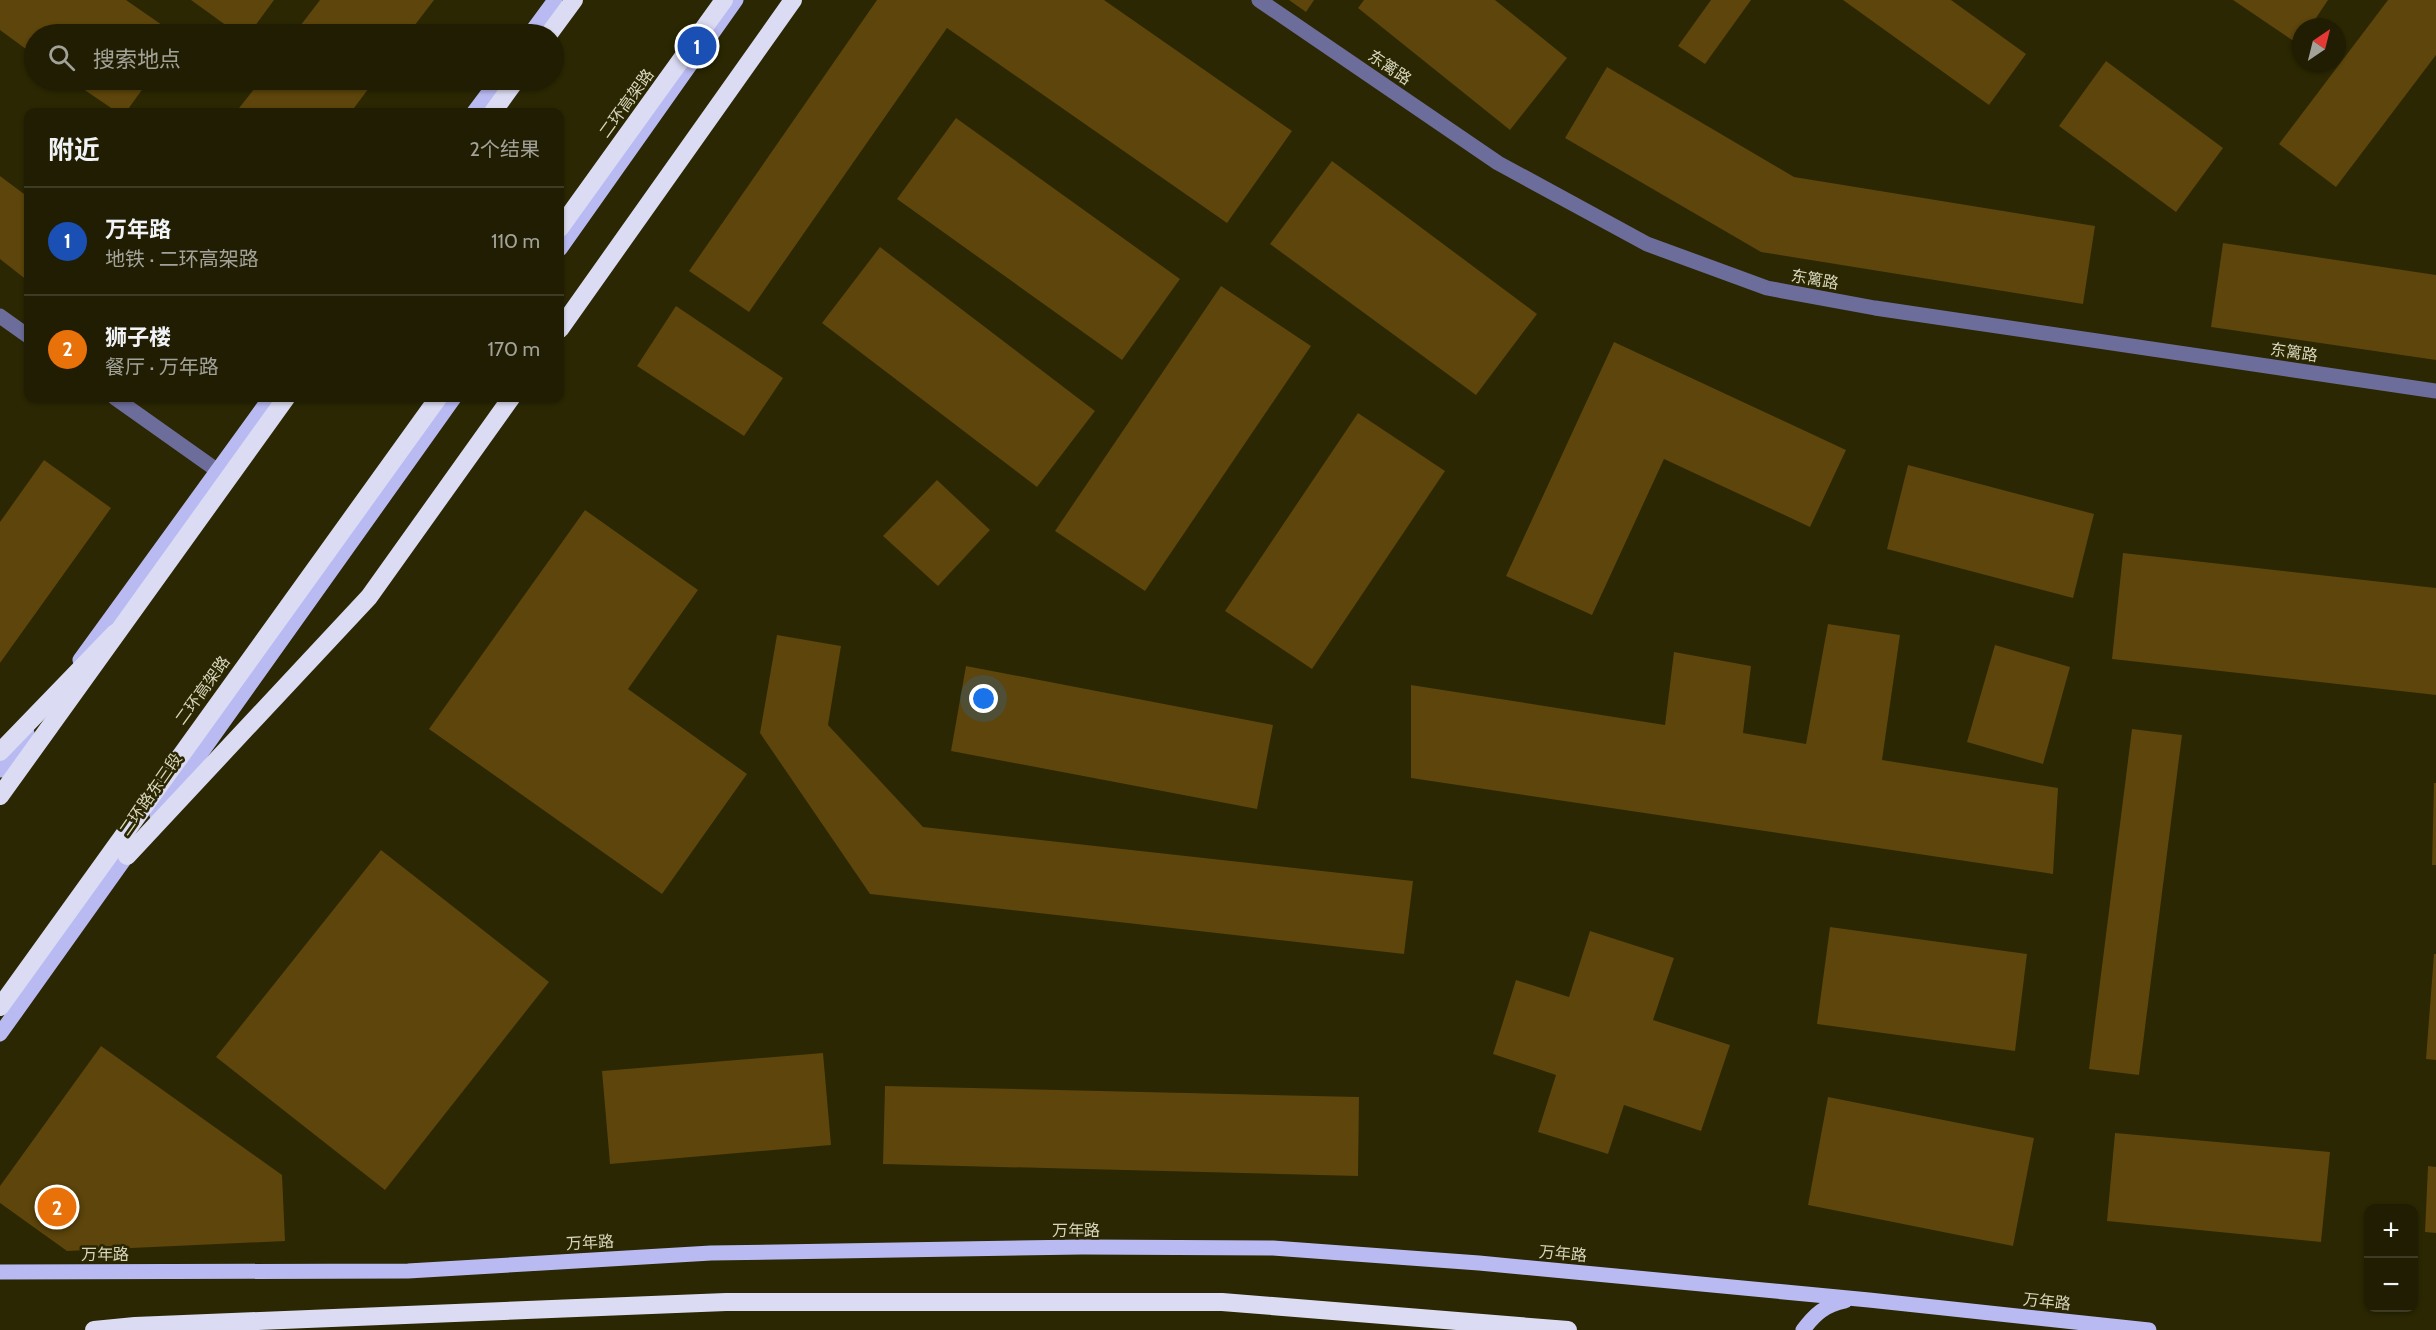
<!DOCTYPE html>
<html lang="zh">
<head>
<meta charset="utf-8">
<style>
	body { margin:0; font-family:Cabin,"Noto Sans SC",sans-serif; background:#2d2a11; color:#f1f3f6 }
	.controls { position:absolute; right:18px; bottom:18px; display:grid; overflow:hidden; border-radius:12px; box-shadow:0 2px 4px #0004 }
	.controls button { width:54px; height:54px; display:grid; place-items:center; padding:0; border:0; border-bottom:2px solid #3d3b24; background:#201d02; color:#f1f3f6; font:30px sans-serif }
	.compass { position:absolute; left:2292px; top:18px; width:54px; height:54px; border-radius:50%; background:#201d02; box-shadow:0 2px 4px #0004; rotate:35deg }
	.you { position:absolute; left:984px; top:699px; width:21px; height:21px; margin:-15px; border:4px solid #fff; border-radius:50%; background:#1a73e8; box-shadow:0 0 0 9px #1a73e833 }
	.badge { display:grid; place-items:center; width:39px; height:39px; border-radius:50%; background:#aeaefa; color:#fff; font-size:20px; font-weight:700 }
	.pin { position:absolute; translate:-50% -50%; border:3px solid #fff; box-shadow:0 2px 6px #0006 }
	.list { margin:0; padding:0; list-style:none }
	h2 { display:flex; justify-content:space-between; align-items:center; height:78px; margin:0; padding:0 24px; font-size:26px }
	h2 small { font-size:20px; font-weight:400; color:#a2a299 }
	.list li { display:grid; grid-template-columns:39px 1fr auto; gap:18px; align-items:center; box-sizing:border-box; height:108px; padding:0 24px; border-top:2px solid #3d3b24 }
	.list b { display:block; font-size:22px; white-space:nowrap }
	.list p { margin:0; font-size:20px; white-space:nowrap; color:#a2a299 }
	.list em { font-size:20px; font-style:normal; color:#a2a299 }
	.icon { flex:none; width:33px; height:33px; fill:none; stroke:currentColor; stroke-width:2; stroke-linecap:round; stroke-linejoin:round }
	.map { position:relative; flex:none; width:2436px; height:1330px; overflow:hidden }
	.search { position:absolute; background:#201d02; box-shadow:0 2px 4px #0004; left:24px; top:24px; width:540px; height:66px; display:flex; align-items:center; gap:15px; box-sizing:border-box; padding:0 21px; border-radius:33px; color:#a2a299; font-size:22px }
	.panel { position:absolute; background:#201d02; box-shadow:0 2px 4px #0004; left:24px; top:108px; width:540px; height:294px; border-radius:12px }
	.map>svg:first-child { display:block }
</style>
</head>
<body>
<div class="map">
<svg width="2436" height="1330" viewBox="0 0 2436 1330">
	<rect width="100%" height="100%" fill="#2a2702"/>
	<g fill="#5d450b">
		<polygon points="0,0 126,0 175,34 34,34 34,55 0,30"/>
		<polygon points="191,0 274,0 249,34 238,34"/>
		<polygon points="320,0 434,0 408,34 294,34"/>
		<polygon points="877,0 1104,0 1292,131 1227,223 947,28 749,312 689,271"/>
		<polygon points="1289,0 1314,0 1306,12"/>
		<polygon points="1364,0 1495,0 1567,58 1510,130 1358,8"/>
		<polygon points="1711,0 1751,0 1705,64 1678,46"/>
		<polygon points="1843,0 1951,0 2026,54 1989,105"/>
		<polygon points="2233,0 2328,0 2310,27 2301,27 2301,40 2298,44"/>
		<polygon points="2388,0 2436,0 2436,55 2336,187 2279,144"/>
		<polygon points="2106,61 2223,148 2176,212 2059,126"/>
		<polygon points="1607,67 1794,177 2095,226 2083,304 1761,252 1565,138"/>
		<polygon points="70,80 149,80 126,112 117,112"/>
		<polygon points="261,80 375,80 351,112 236,112"/>
		<polygon points="956,118 1180,279 1122,360 897,199"/>
		<polygon points="1332,161 1537,314 1476,395 1270,244"/>
		<polygon points="0,176 28,197 28,281 0,259"/>
		<polygon points="2223,243 2436,275 2436,360 2211,327"/>
		<polygon points="880,247 1095,411 1037,487 822,323"/>
		<polygon points="1221,286 1311,346 1145,591 1055,531"/>
		<polygon points="676,306 783,378 744,436 637,366"/>
		<polygon points="1614,342 1846,450 1810,527 1664,459 1592,615 1506,576"/>
		<polygon points="1358,413 1445,471 1312,669 1225,611"/>
		<polygon points="44,460 111,508 0,663 0,522"/>
		<polygon points="1908,465 2094,514 2073,598 1887,549"/>
		<polygon points="937,480 990,530 938,586 883,536"/>
		<polygon points="585,510 698,590 628,689 747,774 662,894 429,729"/>
		<polygon points="2123,553 2436,588 2436,695 2112,659"/>
		<polygon points="1828,624 1900,635 1882,760 2058,788 2053,874 1411,778 1411,685 1665,725 1674,652 1751,666 1743,733 1806,744"/>
		<polygon points="777,635 841,646 828,725 923,827 1413,881 1404,954 870,894 760,733"/>
		<polygon points="1995,645 2070,667 2043,764 1967,742"/>
		<polygon points="966,666 1273,725 1257,809 951,751"/>
		<polygon points="2132,729 2182,735 2139,1075 2089,1069"/>
		<polygon points="2434,783 2436,783 2436,865 2432,865"/>
		<polygon points="381,850 549,982 385,1190 216,1057"/>
		<polygon points="1830,927 2027,954 2015,1051 1817,1024"/>
		<polygon points="1590,931 1674,958 1653,1020 1730,1045 1701,1131 1624,1105 1608,1154 1538,1132 1556,1075 1493,1054 1516,980 1569,997"/>
		<polygon points="2434,954 2436,954 2436,1060 2426,1059"/>
		<polygon points="101,1046 282,1175 285,1241 67,1251 0,1203 0,1186"/>
		<polygon points="823,1053 831,1145 610,1164 602,1071"/>
		<polygon points="885,1086 1359,1097 1358,1176 883,1164"/>
		<polygon points="1828,1097 2034,1138 2013,1246 1808,1205"/>
		<polygon points="2115,1133 2330,1152 2321,1242 2107,1221"/>
		<polygon points="2428,1166 2436,1167 2436,1233 2425,1232"/>
	</g>
	<g fill="none" stroke-linecap="round" stroke-linejoin="round">
		<g stroke="#6d6d9b" stroke-width="15">
			<polyline points="1259,0 1498,163 1647,244 1767,288 1875,308 2436,391"/>
			<polyline points="0,316 28,336"/>
			<polyline points="115,398 218,471"/>
		</g>
		<g stroke="#b9baf2" stroke-width="15">
			<polyline points="530,34 555,0"/>
			<polyline points="474,112 498,80"/>
			<polyline points="560,249 736,0"/>
			<polyline points="80,660 270,398"/>
			<polyline points="0,770 27,733"/>
			<polyline points="157,815 454,398"/>
			<polyline points="0,1034 134,846"/>
			<polyline points="0,1272 408,1271 711,1253 1082,1247 1273,1248 1479,1263 1869,1300 2149,1330"/>
			<path d="M1803,1330c12,-16 22,-25 42,-29"/>
		</g>
		<g stroke="#dbdcf3" stroke-width="18">
			<polyline points="549,34 574,0"/>
			<polyline points="493,112 516,80"/>
			<polyline points="560,228 724,0"/>
			<polyline points="560,329 793,0"/>
			<polyline points="0,796 286,398"/>
			<polyline points="127,856 369,597 511,398"/>
			<polyline points="0,1007 438,398"/>
			<polyline points="94,1330 135,1326 726,1302 1222,1302 1568,1330"/>
		</g>
		<polyline stroke="#dbdcf3" stroke-width="18" points="0,752 115,633"/>
	</g>
	<g text-anchor="middle" stroke-width="5" stroke-linejoin="round" paint-order="stroke">
		<g font-size="16" fill="#d8d6bd" stroke="#2a2702">
			<text transform="translate(1390 67) rotate(34)" y="6">东篱路</text>
			<text transform="translate(626 103) rotate(-54)" y="6">二环高架路</text>
			<text transform="translate(1815 279) rotate(10)" y="6">东篱路</text>
			<text transform="translate(2294 352) rotate(8)" y="6">东篱路</text>
			<text transform="translate(202 690) rotate(-54)" y="6">二环高架路</text>
			<text transform="translate(150 794) rotate(-55)" y="6">二环路东三段</text>
			<text x="1076" y="1236">万年路</text>
			<text transform="translate(590 1242) rotate(-3)" y="6">万年路</text>
			<text transform="translate(1563 1253) rotate(5)" y="6">万年路</text>
			<text x="105" y="1260">万年路</text>
			<text transform="translate(2047 1301) rotate(6)" y="6">万年路</text>
		</g>
	</g>
</svg>
<div class="controls">
<button>+</button>
<button>−</button>
</div>
<svg class="compass" viewBox="-18 -18 36 36"><path d="M0-13l5 13h-10z" fill="#e53935"/><path d="M0 13l5-13h-10z" fill="#a2a299"/></svg>
<div class="you"></div>
<div class="pin badge" style="left:697px;top:46px;background:#1a4fb4">1</div>
<div class="pin badge" style="left:57px;top:1207px;background:#e8710a">2</div>
<div class="search"><svg class="icon" aria-label="search" viewBox="0 0 24 24"><circle cx="10" cy="10" r="6"/><path d="M15 15l6 6"/></svg>搜索地点</div>
<section class="panel">
<h2>附近<small>2个结果</small></h2>
<ul class="list">
<li><span class="badge" style="background:#1a4fb4">1</span><div><b>万年路</b><p>地铁 · 二环高架路</p></div><em>110 m</em></li>
<li><span class="badge" style="background:#e8710a">2</span><div><b>狮子楼</b><p>餐厅 · 万年路</p></div><em>170 m</em></li>
</ul>
</section>
</div>
</body>
</html>
